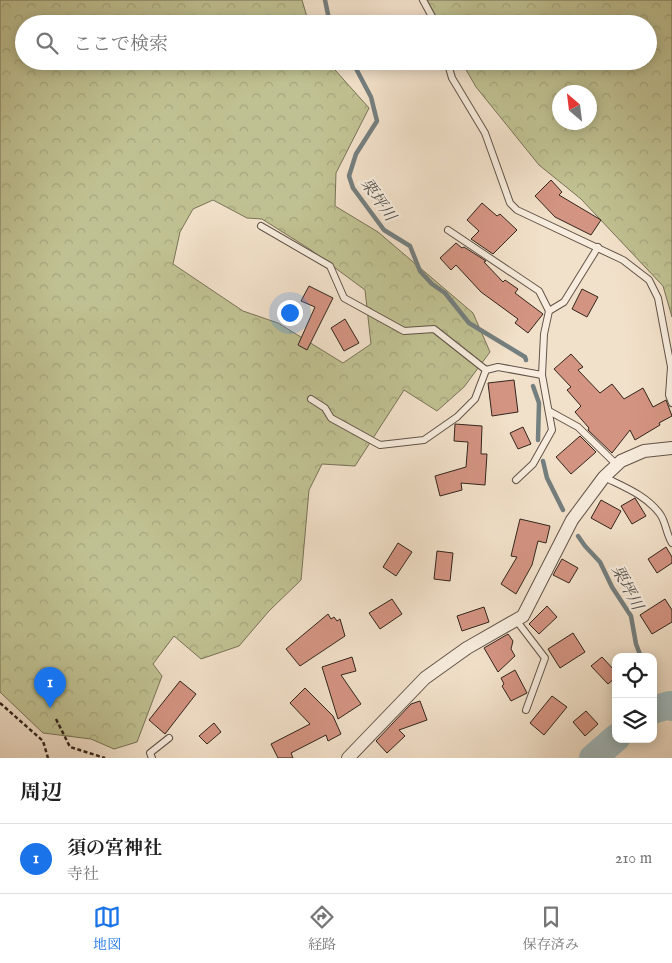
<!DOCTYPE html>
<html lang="ja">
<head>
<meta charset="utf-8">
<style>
	body { margin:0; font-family:"IM FELL English","Noto Serif JP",serif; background:#f2f2f2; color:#222 }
	.controls { position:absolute; right:15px; bottom:15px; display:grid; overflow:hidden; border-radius:10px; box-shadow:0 2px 12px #0003 }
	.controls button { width:45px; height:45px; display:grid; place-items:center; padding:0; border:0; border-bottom:1px solid #e0e0e0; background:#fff; color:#222; font:25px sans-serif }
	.compass { position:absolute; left:552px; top:85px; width:45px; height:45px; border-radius:50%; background:#fff; box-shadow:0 2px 12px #0003; rotate:332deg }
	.you { position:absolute; left:289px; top:312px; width:18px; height:18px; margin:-12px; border:4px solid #fff; border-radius:50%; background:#1a73e8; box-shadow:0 0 0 8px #1a73e833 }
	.badge { display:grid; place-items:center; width:32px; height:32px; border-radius:50%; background:#1a73e8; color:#fff; font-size:16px; font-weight:700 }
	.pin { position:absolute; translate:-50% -41px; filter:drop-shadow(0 1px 2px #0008) }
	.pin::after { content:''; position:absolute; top:26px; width:18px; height:15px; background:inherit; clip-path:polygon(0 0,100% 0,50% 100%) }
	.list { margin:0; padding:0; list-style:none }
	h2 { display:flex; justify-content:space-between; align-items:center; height:65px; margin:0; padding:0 20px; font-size:21px }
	h2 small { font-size:16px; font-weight:400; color:#767676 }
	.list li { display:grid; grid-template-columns:32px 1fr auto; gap:15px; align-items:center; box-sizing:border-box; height:70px; padding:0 20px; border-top:1px solid #e0e0e0 }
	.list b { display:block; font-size:19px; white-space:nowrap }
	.list p { margin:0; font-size:16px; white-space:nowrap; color:#767676 }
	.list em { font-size:16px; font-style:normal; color:#767676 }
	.icon { flex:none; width:28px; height:28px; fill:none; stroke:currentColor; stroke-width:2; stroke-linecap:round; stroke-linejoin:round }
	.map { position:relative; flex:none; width:672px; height:758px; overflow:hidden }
	.search { position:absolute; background:#fff; box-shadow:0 2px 12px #0003; left:15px; right:15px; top:15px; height:55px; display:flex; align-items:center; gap:12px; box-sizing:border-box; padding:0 18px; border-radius:28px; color:#767676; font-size:19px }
	.sheet { height:135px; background:#fff }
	nav { display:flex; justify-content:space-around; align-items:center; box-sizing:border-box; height:70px; border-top:1px solid #e0e0e0; background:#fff; font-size:14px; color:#767676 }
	nav a { display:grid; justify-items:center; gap:2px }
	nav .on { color:#1a73e8 }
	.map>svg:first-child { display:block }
</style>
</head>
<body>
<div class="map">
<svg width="672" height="758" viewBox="0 0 672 758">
	<defs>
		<pattern id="forest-crowns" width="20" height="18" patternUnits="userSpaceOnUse" patternTransform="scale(1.25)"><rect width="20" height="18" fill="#c0c192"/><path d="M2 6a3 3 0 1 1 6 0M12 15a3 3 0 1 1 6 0" fill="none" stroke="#a5a67d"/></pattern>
	</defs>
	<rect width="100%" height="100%" fill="#f2e1ca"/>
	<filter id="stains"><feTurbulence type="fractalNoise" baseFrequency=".004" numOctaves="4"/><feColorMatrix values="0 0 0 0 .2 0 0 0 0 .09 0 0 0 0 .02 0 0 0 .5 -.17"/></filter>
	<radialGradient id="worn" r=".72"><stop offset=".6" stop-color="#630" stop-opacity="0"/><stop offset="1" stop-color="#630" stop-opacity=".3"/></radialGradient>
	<g fill="url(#forest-crowns)" stroke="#797358" fill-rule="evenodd">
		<path d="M0,0h302l7,24h-285v37h303l42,47 -33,65 -1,33 43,26 95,81 17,39 -26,35 -27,24 -33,-21 -49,76 -33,-2 -13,26 -8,90 -32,31 -30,35 -38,13 -27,-23 -21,28 9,12 -25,66 -23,7 -23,-10 -48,-6 -43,-41zM213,200l34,18 15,1 49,31 54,40 6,54 -28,19 -65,-40 -35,-12 -70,-47 7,-32 13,-23z"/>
		<path d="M427,0h245v317l-9,-31 -82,-87 -42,-34 -63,-78 -15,-26h187v-37h-208zM560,92h30v30h-30z"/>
	</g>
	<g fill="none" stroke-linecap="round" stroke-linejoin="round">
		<g stroke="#747f7f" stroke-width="4.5">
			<polyline points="325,0 330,24"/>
			<polyline points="352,61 371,97 377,121 356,154 349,176 353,188 384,230 410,246 420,271 432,284 445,293 469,323 525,357 526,360"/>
			<polyline points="533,386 539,403 538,440"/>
			<polyline points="543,461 547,478 563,510"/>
			<polyline points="578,536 585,546 600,562 612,587 631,616 636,644 641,657"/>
		</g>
		<g stroke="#a0bbc0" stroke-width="28">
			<polyline points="653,710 669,705 672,707"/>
			<polyline points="593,758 616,738"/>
		</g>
	</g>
	<g fill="#d49482" stroke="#32251d">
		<polygon points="551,180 562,192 559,195 601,220 591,235 555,217 535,196"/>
		<polygon points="482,203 497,216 500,214 517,230 493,254 471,239 479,231 467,220"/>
		<polygon points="456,243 462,248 464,247 486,261 484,262 503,282 505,280 518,289 515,293 543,314 528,333 515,323 518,319 481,292 456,265 451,270 440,258"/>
		<polygon points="309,286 333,298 307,350 298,345 315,307 301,301"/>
		<polygon points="582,289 598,297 587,317 572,309"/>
		<polygon points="345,319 359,343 344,351 331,328"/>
		<polygon points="571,354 583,367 578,370 600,393 612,384 624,399 643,388 653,407 666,400 672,416 659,423 660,425 635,440 630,430 612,453 588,430 589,428 575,412 581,406 567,390 571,387 554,369"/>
		<polygon points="514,380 518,412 492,416 488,383"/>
		<polygon points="455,424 482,426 481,454 487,454 485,485 461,483 462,490 440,496 435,476 466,467 468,442 454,441"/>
		<polygon points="523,427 531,444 518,449 510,433"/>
		<polygon points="580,436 596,452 571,474 556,457"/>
		<polygon points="635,498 646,516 632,524 621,506"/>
		<polygon points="601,500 621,511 611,529 591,518"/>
		<polygon points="520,519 550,526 546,543 538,541 532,565 516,594 501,584 517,557 511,556"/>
		<polygon points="398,543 412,552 396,576 383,567"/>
		<polygon points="666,547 672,557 672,563 657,573 648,559"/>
		<polygon points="437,551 453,553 450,581 434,579"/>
		<polygon points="562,559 578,568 569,583 553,575"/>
		<polygon points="392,599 402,614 380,629 369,613"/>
		<polygon points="665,599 672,610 672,622 652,634 640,615"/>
		<polygon points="547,606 557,617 539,634 529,624"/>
		<polygon points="484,607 489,622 462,631 457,616"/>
		<polygon points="328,614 331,619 334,617 337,621 340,619 345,636 300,666 286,649"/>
		<polygon points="573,633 585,652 560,668 548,649"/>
		<polygon points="508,634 513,641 511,649 515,656 498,672 484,648"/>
		<polygon points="352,657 356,671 341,675 361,704 338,719 322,667"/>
		<polygon points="602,657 616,672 616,677 608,684 591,666"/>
		<polygon points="515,670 527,693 511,701 502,686 504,684 501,678"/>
		<polygon points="180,681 196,694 165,734 149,720"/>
		<polygon points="305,688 333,716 341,734 328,741 326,735 291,753 293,758 278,758 271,744 310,724 290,703"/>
		<polygon points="552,696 567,707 544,735 530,723"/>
		<polygon points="420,701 427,720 399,730 405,736 387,753 376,741 411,704"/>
		<polygon points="586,711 598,724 585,736 573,722"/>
		<polygon points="214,723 221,732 207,744 199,736"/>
	</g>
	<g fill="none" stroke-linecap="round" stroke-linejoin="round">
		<defs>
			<g id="service">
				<polyline points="423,0 436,24"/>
				<polyline points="447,61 452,78 485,133 510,203 517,210 623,260 649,280 658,298 671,367 669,395 672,403"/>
				<polyline points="261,226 330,266 344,298 404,331 434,329 486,370"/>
				<polyline points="448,230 539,291 549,311"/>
				<polyline points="311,399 325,408 331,418 380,445 424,440 457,417 475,399 486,370 498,367 542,375"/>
				<polyline points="549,411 578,427 617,465"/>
				<path d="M604,477c20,10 42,18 56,37 6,8 6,20 12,29"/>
				<polyline points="516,480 533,464 552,430 542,375 544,334 549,311 564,302 598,247"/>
				<polyline points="516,620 545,658 526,710"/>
				<polyline points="152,758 150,753 169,738"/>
			</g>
			<polyline id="minor" points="348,758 425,678 467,648 523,616 572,520 604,477 621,461 644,451 672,448"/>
		</defs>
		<use href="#service" stroke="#625448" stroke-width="8"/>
		<use href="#minor" stroke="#625448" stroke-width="14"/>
		<g stroke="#32251d" stroke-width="2.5" stroke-dasharray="4 2.5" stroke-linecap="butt">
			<polyline points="0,703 43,741 48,758"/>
			<polyline points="56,719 70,747 105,758"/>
		</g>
		<use href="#service" stroke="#f7ecdd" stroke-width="6"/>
		<use href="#minor" stroke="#f7ecdd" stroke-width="12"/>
	</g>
	<g text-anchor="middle" stroke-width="4.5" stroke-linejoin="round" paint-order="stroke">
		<g font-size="16" font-style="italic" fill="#53524e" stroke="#f7ecdd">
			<text transform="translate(379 199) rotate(55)" y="6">栗坪川</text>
			<text transform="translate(628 587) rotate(62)" y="6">栗坪川</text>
		</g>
	</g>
	<rect width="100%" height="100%" filter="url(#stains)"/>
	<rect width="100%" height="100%" fill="url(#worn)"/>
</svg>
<div class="controls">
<button><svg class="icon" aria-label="locate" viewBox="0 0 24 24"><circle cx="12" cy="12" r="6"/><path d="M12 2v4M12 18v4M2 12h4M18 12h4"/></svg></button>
<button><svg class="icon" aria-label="layers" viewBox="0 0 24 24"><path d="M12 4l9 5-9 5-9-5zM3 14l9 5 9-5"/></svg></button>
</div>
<svg class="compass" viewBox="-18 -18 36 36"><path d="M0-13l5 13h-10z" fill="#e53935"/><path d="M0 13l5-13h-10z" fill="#767676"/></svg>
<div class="you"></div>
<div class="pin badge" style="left:50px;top:708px">1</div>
<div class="search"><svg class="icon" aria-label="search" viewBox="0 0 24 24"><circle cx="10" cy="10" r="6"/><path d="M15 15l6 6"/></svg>ここで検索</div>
</div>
<section class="sheet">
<h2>周辺<small></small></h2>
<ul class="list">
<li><span class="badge">1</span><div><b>須の宮神社</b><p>寺社</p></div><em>210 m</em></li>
</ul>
</section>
<nav>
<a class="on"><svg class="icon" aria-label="map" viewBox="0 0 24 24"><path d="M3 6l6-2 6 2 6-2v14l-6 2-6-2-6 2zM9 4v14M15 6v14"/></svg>地図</a>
<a><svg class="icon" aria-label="directions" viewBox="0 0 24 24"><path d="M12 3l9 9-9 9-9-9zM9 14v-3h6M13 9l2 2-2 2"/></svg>経路</a>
<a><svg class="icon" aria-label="saved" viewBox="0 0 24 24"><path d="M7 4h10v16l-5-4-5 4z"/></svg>保存済み</a>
</nav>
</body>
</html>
